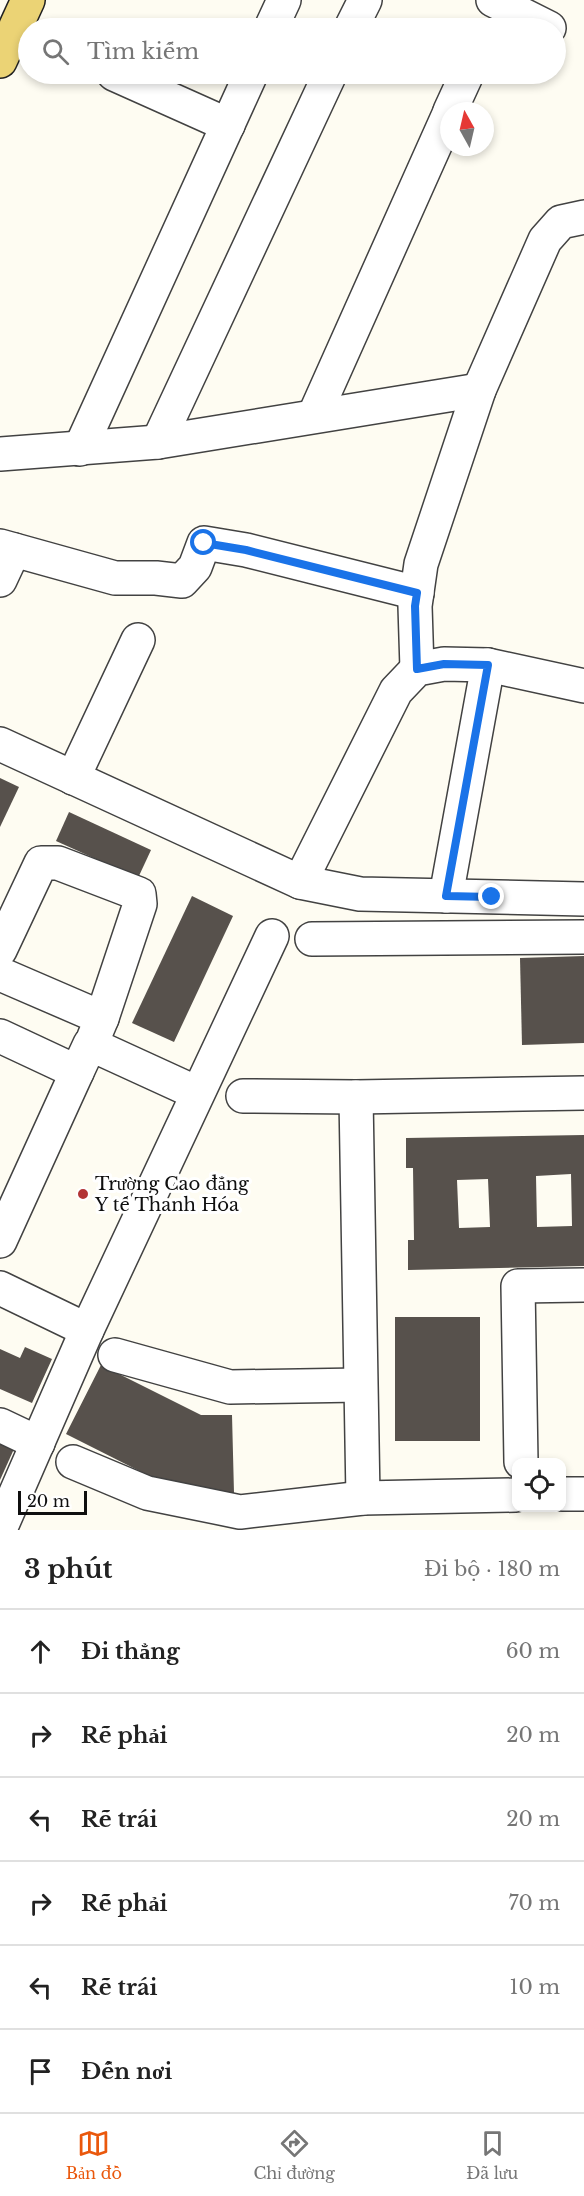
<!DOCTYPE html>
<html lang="vi">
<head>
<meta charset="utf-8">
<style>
	body { margin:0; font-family:"Libre Baskerville",serif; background:#f2f2f2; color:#222 }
	.controls { position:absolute; right:18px; bottom:18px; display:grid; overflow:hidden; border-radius:12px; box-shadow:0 3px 9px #0003 }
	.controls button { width:54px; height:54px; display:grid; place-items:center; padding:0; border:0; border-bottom:2px solid #e0e0e0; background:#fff; color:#222; font:30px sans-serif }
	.compass { position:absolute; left:440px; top:102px; width:54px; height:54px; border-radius:50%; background:#fff; box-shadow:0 3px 9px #0003; rotate:352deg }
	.scale { position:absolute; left:18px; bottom:15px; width:69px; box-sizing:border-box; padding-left:6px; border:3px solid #0f0f0f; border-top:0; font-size:16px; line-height:21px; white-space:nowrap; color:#0f0f0f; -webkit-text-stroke:4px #fff; paint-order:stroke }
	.stop { position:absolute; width:18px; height:18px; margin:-14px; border:4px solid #1a73e8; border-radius:50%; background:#fff }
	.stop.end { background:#1a73e8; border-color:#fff; box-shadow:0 2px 6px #0008 }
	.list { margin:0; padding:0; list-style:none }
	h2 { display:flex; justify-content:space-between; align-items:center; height:78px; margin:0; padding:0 24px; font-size:26px }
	h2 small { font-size:20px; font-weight:400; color:#767676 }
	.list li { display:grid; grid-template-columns:39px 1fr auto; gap:18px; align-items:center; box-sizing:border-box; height:84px; padding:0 24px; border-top:2px solid #e0e0e0 }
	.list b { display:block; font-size:22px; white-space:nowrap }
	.list em { font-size:20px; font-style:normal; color:#767676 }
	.icon { flex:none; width:33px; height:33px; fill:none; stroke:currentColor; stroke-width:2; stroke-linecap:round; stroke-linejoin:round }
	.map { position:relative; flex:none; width:584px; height:1530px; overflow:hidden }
	.search { position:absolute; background:#fff; box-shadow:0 3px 9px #0003; left:18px; right:18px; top:18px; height:66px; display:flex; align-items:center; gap:15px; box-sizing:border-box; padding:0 21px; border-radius:33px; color:#767676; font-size:22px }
	.sheet { height:582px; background:#fff }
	nav { display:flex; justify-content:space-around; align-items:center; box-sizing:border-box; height:84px; border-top:2px solid #e0e0e0; background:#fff; font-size:16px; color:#767676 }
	nav a { display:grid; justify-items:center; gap:3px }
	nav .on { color:#ea580c }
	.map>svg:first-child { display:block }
</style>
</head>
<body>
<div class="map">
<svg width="584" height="1530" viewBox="0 0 584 1530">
	<rect width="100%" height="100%" fill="#fefcf2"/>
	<g fill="#57514c" fill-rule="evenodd">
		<polygon points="0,778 19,787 0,827"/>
		<polygon points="69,812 151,850 138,878 56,841"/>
		<polygon points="192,896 233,916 174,1042 132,1023"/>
		<polygon points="584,956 584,1043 522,1045 520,958"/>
		<path d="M584,1135v131l-176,4v-30h6l-1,-72h-7v-30zM571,1174l1,52 -35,1 -1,-51zM488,1179l2,48 -31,1 -2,-48z"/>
		<rect x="395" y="1317" width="85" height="124"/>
		<polygon points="25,1347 52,1359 32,1403 0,1389 0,1349 20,1358"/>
		<polygon points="101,1365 201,1415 232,1415 234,1493 187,1495 66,1434"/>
		<polygon points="0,1443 14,1449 0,1480"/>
	</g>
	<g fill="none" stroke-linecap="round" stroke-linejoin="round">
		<defs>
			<g id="minor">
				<polyline points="493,0 549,28"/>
				<polyline points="271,28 284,0"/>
				<polyline points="351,28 365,0"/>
				<polyline points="114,74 228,125"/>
				<polyline points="450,111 467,74"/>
				<polyline points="314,416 449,114"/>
				<polyline points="158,442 330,74"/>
				<polyline points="80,449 251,74"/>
				<polyline points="0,454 158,442 479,390"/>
				<polyline points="0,546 115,578 156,578 182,581 195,567 204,543 246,550 417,593"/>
				<polyline points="0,580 14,550"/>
				<polyline points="417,669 415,606 421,564 479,390 545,240 561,222 584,217"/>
				<polyline points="0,744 300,882 360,894 584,899"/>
				<polyline points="73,778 138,640"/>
				<polyline points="300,882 396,691 417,669 444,664 488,665 584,686"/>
				<polyline points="446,896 488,665"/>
				<polyline points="312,939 584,937"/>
				<polyline points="0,950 41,863 58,863 139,894 140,904 102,1018"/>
				<polyline points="0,974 102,1018 94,1037"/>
				<polyline points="0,1036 77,1072 90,1044 197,1093"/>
				<polyline points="243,1096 356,1097 584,1093"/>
				<polyline points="356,1097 363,1498"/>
				<polyline points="0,1241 77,1072"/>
				<polyline points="0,1288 87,1330"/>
				<polyline points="115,1355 230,1387 360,1385"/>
				<polyline points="0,1425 38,1443"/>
				<polyline points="73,1462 147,1493 240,1512 363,1498 516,1495"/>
				<polyline points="521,1462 518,1286 584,1285"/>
				<polyline points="562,1494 584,1494"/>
				<polyline points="1,1527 87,1330 272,936"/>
			</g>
			<polyline id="major" points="0,61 28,0"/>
		</defs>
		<use href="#minor" stroke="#424242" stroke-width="36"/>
		<use href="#major" stroke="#202020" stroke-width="36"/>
		<use href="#minor" stroke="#fff" stroke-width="33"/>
		<use href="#major" stroke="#ebd375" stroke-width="33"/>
	</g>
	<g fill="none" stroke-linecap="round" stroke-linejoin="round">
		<polyline stroke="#1a73e8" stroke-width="8" points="204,543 246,550 417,593 415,606 417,669 444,664 488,665 446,896 492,897"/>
	</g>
	<circle fill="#b23435" stroke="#fff" stroke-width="2" cx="83" cy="1194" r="6"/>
	<g text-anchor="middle" stroke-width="6" stroke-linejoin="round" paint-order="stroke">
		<g font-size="18" fill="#0f0f0f" stroke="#fff" text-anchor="start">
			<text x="95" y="1190">Trường Cao đẳng<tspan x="95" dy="21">Y tế Thanh Hóa</tspan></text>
		</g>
	</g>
</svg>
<div class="controls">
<button><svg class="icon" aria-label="locate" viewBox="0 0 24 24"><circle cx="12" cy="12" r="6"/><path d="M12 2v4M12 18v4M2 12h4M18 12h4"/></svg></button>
</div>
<svg class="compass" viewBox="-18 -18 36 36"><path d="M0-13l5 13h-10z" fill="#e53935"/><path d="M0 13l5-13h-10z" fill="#767676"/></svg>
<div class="scale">20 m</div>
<div class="stop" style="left:204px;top:543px"></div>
<div class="stop end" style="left:492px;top:897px"></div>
<div class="search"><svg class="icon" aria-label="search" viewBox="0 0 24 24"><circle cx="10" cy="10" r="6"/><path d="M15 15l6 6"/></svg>Tìm kiếm</div>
</div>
<section class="sheet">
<h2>3 phút<small>Đi bộ · 180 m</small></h2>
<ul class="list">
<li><svg class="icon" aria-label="ahead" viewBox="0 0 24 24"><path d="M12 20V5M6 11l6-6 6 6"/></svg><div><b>Đi thẳng</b></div><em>60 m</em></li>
<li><svg class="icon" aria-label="right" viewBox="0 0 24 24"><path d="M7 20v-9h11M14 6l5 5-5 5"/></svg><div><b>Rẽ phải</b></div><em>20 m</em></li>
<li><svg class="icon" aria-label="left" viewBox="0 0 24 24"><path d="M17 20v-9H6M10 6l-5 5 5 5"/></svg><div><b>Rẽ trái</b></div><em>20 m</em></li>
<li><svg class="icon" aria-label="right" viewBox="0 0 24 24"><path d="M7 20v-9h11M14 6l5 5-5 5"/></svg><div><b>Rẽ phải</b></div><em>70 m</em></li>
<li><svg class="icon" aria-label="left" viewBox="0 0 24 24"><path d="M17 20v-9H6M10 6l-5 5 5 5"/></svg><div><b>Rẽ trái</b></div><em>10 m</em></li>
<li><svg class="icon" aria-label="arrive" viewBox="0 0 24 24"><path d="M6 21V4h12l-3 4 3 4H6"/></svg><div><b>Đến nơi</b></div></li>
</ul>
</section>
<nav>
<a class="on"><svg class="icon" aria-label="map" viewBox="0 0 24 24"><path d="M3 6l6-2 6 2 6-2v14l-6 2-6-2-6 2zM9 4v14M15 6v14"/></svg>Bản đồ</a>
<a><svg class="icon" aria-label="directions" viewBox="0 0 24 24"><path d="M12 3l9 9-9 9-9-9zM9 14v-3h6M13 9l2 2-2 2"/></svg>Chỉ đường</a>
<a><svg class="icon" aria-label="saved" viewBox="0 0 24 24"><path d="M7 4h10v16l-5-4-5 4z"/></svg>Đã lưu</a>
</nav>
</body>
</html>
